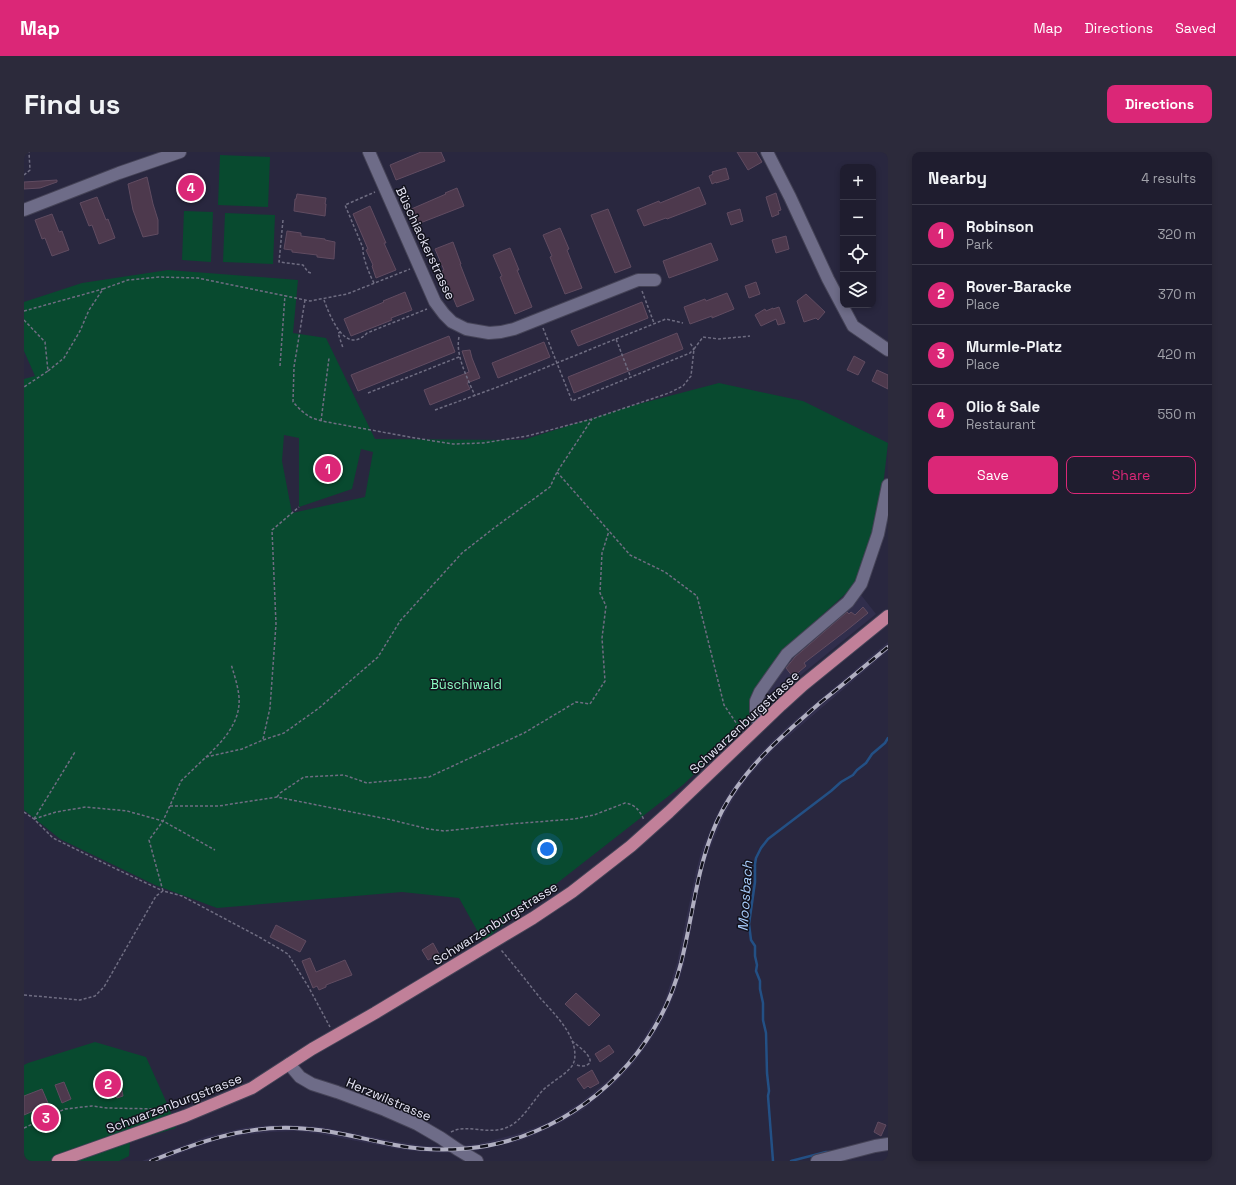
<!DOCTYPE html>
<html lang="en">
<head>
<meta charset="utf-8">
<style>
	body { margin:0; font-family:"Space Grotesk",sans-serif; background:#2c2a3b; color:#f1f3f6 }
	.controls { position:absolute; right:12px; top:12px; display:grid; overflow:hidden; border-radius:8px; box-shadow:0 2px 6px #0003 }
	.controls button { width:36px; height:36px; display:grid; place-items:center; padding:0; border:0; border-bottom:1px solid #3c3b4b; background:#1f1d2f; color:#f1f3f6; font:20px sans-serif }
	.you { position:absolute; left:523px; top:697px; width:14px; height:14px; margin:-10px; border:3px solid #fff; border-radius:50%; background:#1a73e8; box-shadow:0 0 0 6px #1a73e833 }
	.badge { display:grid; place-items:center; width:26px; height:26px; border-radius:50%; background:#db2777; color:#fff; font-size:13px; font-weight:700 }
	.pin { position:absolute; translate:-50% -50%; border:2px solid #fff; box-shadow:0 1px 4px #0006 }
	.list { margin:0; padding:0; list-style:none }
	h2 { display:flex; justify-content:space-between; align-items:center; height:52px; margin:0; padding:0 16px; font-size:17px }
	h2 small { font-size:13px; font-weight:400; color:#a1a2aa }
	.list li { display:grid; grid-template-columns:26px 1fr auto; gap:12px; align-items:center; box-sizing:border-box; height:60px; padding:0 16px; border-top:1px solid #3c3b4b }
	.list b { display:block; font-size:15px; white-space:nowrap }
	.list p { margin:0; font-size:13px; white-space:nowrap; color:#a1a2aa }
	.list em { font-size:13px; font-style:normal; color:#a1a2aa }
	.actions { display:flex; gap:8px; padding:12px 16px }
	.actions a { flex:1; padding:9px 0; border:1px solid #db2777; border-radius:8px; text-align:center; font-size:14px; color:#db2777 }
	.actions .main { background:#db2777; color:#fff }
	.icon { flex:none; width:22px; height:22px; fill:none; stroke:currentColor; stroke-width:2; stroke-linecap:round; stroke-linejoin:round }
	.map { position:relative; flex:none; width:864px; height:1009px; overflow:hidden; border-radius:8px }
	header { display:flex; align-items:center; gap:24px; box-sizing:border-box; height:56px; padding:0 20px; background:#db2777; color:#fff }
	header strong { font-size:19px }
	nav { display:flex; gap:22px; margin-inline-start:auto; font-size:14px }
	.intro { display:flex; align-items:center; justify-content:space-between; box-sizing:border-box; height:96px; padding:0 24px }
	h1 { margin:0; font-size:28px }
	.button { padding:10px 18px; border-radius:8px; background:#db2777; color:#fff; font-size:14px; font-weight:700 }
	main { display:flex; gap:24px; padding:0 24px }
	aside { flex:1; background:#1f1d2f; border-radius:8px; box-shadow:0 2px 6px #0003 }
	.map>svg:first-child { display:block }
</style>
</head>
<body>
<header>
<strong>Map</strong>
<nav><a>Map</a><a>Directions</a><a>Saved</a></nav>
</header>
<div class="intro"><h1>Find us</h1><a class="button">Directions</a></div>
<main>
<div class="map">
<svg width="864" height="1009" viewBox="0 0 864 1009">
	<rect width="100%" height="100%" fill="#29273f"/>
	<g fill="#312e4c">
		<polygon points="830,434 852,462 772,527 736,560 739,542 765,503 823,452"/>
		<polygon points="864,490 864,499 752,595 727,622 712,642 699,665 685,699 678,721 660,813 651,841 640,866 626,889 610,911 592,930 560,957 538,970 513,982 495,989 455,998 428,1001 400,1000 374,997 296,982 272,979 248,980 220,983 197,987 173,995 136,1009 118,1009 184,984 219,976 247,973 272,973 297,975 375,990 401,994 428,994 454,992 493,982 510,976 527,969 556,951 588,925 605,907 620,886 640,851 653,811 672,719 678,697 693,662 706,639 730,608 747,590 765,573"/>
	</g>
	<g fill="#084a2f" fill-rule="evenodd">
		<polygon points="196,3 246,5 244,55 194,53"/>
		<polygon points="160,59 189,60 187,110 158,108"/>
		<polygon points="201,61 251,63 249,112 199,110"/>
		<path d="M144,118l130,10 -5,53 33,5 49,101 148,1 108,-34 88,-23 84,18 85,42 -8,70 -26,73 -57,52 -22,25 -25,43 1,13 -67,65 -201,157 -24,-43 -57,-6 -185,16 -62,-23 -95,-46 -36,-29v-431l11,-3 -11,-25v-49l58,-19zM260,283l15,3v69l53,-18 9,-40 12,3 -8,45 -73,16 -10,-52z"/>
		<polygon points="71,890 122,905 146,958 152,976 106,990 105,1004 95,1009 0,1009 0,913 4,911"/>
	</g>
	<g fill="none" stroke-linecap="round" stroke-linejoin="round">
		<g stroke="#235085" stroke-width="2.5">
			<polyline points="749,1009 744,944 745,939 743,921 742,881 739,868 739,851 736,837 736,829 732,819 733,813 731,804 731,794 727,788 725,772 731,730 731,712 732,706 737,696 744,687 807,639 817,630 829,623 833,618 842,611 848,602 861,591 864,586"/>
			<polyline points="767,1009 802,1000 805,1000"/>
		</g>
	</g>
	<g fill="#4d394d" stroke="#614c61">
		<polygon points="397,0 417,0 421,9 372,28 366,13"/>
		<polygon points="713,0 732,0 738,10 724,18"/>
		<polygon points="702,16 705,27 692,31 692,30 688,32 685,24 689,22 688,20"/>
		<polygon points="123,25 129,52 134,68 134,82 119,85 109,58 104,32"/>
		<polygon points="158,25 173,25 172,36 178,37 177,47 161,47 161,33 158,33"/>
		<polygon points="33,28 33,30 16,36 0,37 0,30"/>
		<polygon points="675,35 682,52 643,67 642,66 620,74 613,58 635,49 636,51"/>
		<polygon points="433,36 440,54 391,73 385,58 422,42 421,41"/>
		<polygon points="752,41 757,58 754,59 755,62 748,65 742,45"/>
		<polygon points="273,42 302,46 301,52 302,52 301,64 270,59 271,47 272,47"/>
		<polygon points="73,45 82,68 84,67 91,86 75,92 68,73 65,74 56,51"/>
		<polygon points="346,54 362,91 360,91 372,118 352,126 348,114 349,113 342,98 344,97 329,62"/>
		<polygon points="584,57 607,115 591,121 567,63"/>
		<polygon points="716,57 719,69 707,73 703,61"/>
		<polygon points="28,62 35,80 38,79 45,98 28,104 21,86 18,87 11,68"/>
		<polygon points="536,76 545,97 543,98 558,136 541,142 526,105 528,104 519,83"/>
		<polygon points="263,79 277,81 277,84 301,87 301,88 311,90 310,107 293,105 293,103 268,100 268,98 260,97"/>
		<polygon points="762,84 765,97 752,101 748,88"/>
		<polygon points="429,90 437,112 436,112 450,148 433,155 418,119 420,118 411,97"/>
		<polygon points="687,91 694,108 645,126 639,109"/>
		<polygon points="486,96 495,118 493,118 508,155 491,162 476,125 478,124 469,103"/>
		<polygon points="732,130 736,142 725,146 721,134"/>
		<polygon points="381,140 388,158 367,166 368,168 327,184 320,167 360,150 359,149"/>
		<polygon points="703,141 710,157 688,166 688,164 666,172 660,155 681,147 682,149"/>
		<polygon points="782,142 801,160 794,168 792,166 780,170 773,149"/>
		<polygon points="618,150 624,166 554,194 547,179"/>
		<polygon points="755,155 761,171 754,173 752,167 737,174 731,163 741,157 742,159 749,156 749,157"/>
		<polygon points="653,181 659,197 550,241 544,225"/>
		<polygon points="425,184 431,200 334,239 327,223"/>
		<polygon points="520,190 526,205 474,226 468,211"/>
		<polygon points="446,198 448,206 456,226 443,231 446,237 406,253 400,238 445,220 438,199"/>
		<polygon points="830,204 841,210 834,223 823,218"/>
		<polygon points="853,218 864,223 864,237 848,229"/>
		<polygon points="839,455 844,461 823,478 780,511 782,514 769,525 762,516 771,505 823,460 825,462 827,460 831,463"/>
		<polygon points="252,773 282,789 276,800 246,785"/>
		<polygon points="409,791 415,802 404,808 398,798"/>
		<polygon points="286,806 292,820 321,808 328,823 302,833 302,835 295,838 293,834 289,836 278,809"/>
		<polygon points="552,841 576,863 565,874 541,852"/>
		<polygon points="585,893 590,900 576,910 571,902"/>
		<polygon points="568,918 575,931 566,936 564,934 560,937 553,927"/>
		<polygon points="79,926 80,930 96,927 99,944 93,946 90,936 74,938 72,927"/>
		<polygon points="40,930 47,947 38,951 31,933"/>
		<polygon points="18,937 24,951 13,956 14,957 0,963 0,944"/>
		<polygon points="854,970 862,973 857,984 850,980"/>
	</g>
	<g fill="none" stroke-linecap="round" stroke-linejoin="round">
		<defs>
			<g id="minor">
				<polyline points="345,0 411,150 420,162 428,170 442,177 465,181 477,180 490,177 614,128 631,128"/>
				<polyline points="743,0 766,45 804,127 829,174 864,198"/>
				<polyline points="0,58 95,21 156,0"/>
				<polyline points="735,573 732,559 732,549 736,540 763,502 824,450 837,432 854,382 864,333"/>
				<polyline points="265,912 276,925 288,932 313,940 361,958 393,972 417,986 433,997 453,1009"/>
				<polyline points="793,1009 851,994 864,992"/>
			</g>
			<polyline id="major" points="34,1009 161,964 228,936 288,897 351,861 509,766 548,740 607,694 645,660 757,553 779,533 864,464"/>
		</defs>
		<use href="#minor" stroke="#454357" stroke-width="14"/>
		<use href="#major" stroke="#454357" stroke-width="14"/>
		<g stroke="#6f6d82" stroke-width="1.5" stroke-dasharray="3 2" stroke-linecap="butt">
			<polyline points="0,23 6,18 5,0"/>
			<polyline points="259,68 255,110 279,113 284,120 287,121"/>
			<path d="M350,131c-4,-7 -12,-27 -11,-35l-18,-43 30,-13"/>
			<polyline points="618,139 630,171"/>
			<path d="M281,148l-11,67 -1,35c13,14 16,16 34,20l88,16 38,6 30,-1 44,-7 65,-17 77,-26 14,-7 8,-10 3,-27 9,-12 16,2 31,-3"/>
			<path d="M300,148c6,16 21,56 43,33l60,-24"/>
			<polyline points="0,159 79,137"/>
			<polyline points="0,168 21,190 24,219 0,235"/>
			<polyline points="519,176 548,249 666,201 670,197 666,191"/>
			<polyline points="317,180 314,181 319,196"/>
			<path d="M435,185c-4,18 9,42 16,59"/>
			<polyline points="592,187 642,167 659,171"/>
			<polyline points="256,214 261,143"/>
			<polyline points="24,219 40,206 56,179 65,158 79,137 104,128 135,125 174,126 286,149 323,142 386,117"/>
			<polyline points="344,241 435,205"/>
			<polyline points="411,258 471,236 592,187 607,226"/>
			<polyline points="297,269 305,206"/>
			<polyline points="533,320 606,403 641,420 673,444 700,553 717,578"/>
			<polyline points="239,587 246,556 252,472 248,378 275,355"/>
			<path d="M182,605c17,-16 35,-35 33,-60 -1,-11 -5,-23 -8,-33"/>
			<polyline points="253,645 256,641 280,625 320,623 343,631 405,625 500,581 552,550 566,552 581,529 578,486 582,454 576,441 578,401 585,379"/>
			<path d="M146,654h49l58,-9 115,23 36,9 16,2 66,-7 64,-5 20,-4 31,-12c10,1 15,8 19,17"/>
			<polyline points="0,660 10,667 29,686 88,715 139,739"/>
			<polyline points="10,667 32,660 62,655 103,659 139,669 191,698"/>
			<polyline points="10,667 51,600"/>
			<polyline points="139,739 125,688 139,669 157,629 182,605 218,597 239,588 260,581 295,556 354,505 376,469 438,401 470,376 526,335 533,320 568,267"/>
			<polyline points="0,843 56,848 71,844 80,835 132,744 139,739 158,744 237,786 264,802 284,834 306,875"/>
			<path d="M548,889c5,4 26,19 15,24 -3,2 -9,1 -12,-1"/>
			<polyline points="0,976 41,957 68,954 83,956 136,957 138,962"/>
			<path d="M427,980c16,-9 37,4 57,-5 15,-7 24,-25 35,-37 7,-7 27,-18 30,-26 4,-7 1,-20 -2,-26 -7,-15 -19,-27 -30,-39 -13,-16 -26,-33 -40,-49"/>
		</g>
		<use href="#minor" stroke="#6e6c88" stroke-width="12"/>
		<use href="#major" stroke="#c18099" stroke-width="12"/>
		<defs>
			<path id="rail" d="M127,1009c48,-19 92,-35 143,-33 35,1 68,11 101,17 47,9 97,5 141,-14 71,-30 126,-92 145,-168 13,-51 16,-104 41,-152 24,-45 61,-76 99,-109 23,-18 45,-37 67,-55"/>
		</defs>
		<use href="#rail" stroke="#b0afc1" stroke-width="4"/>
		<use href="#rail" stroke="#12121c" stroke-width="2.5" stroke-dasharray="8" stroke-linecap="butt"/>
	</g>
	<g text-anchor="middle" stroke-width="3" stroke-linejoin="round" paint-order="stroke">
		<g font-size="13" fill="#e7e6f6" stroke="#12121c">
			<text transform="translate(402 91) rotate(65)" y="5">Büschiackerstrasse</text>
			<text transform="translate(720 570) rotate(-43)" y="5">Schwarzenburgstrasse</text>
			<text transform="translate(471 771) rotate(-32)" y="5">Schwarzenburgstrasse</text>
			<text transform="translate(365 947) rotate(23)" y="5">Herzwilstrasse</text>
			<text transform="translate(150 951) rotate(-21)" y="5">Schwarzenburgstrasse</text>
		</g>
		<g font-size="13" fill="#8cfdc3" stroke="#12121c">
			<text x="442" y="537">Büschiwald</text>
		</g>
		<g font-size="14" font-style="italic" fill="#a8cefe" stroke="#12121c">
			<text transform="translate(721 744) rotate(-86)" y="5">Moosbach</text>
		</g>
	</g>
</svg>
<div class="controls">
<button>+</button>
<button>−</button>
<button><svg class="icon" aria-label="locate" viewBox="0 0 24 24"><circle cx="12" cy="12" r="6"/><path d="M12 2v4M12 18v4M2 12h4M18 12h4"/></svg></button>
<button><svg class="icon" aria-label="layers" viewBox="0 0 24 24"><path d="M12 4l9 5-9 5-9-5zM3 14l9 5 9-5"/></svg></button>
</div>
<div class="you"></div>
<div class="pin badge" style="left:304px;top:317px">1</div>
<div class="pin badge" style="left:84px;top:932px">2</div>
<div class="pin badge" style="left:22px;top:966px">3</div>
<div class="pin badge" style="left:167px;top:36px">4</div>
</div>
<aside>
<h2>Nearby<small>4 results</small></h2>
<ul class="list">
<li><span class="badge">1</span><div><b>Robinson</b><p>Park</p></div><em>320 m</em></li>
<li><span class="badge">2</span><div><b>Rover-Baracke</b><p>Place</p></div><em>370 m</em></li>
<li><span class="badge">3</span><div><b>Murmle-Platz</b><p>Place</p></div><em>420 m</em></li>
<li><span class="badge">4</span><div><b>Olio &amp; Sale</b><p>Restaurant</p></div><em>550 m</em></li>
</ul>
<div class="actions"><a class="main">Save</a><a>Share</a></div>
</aside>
</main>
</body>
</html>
